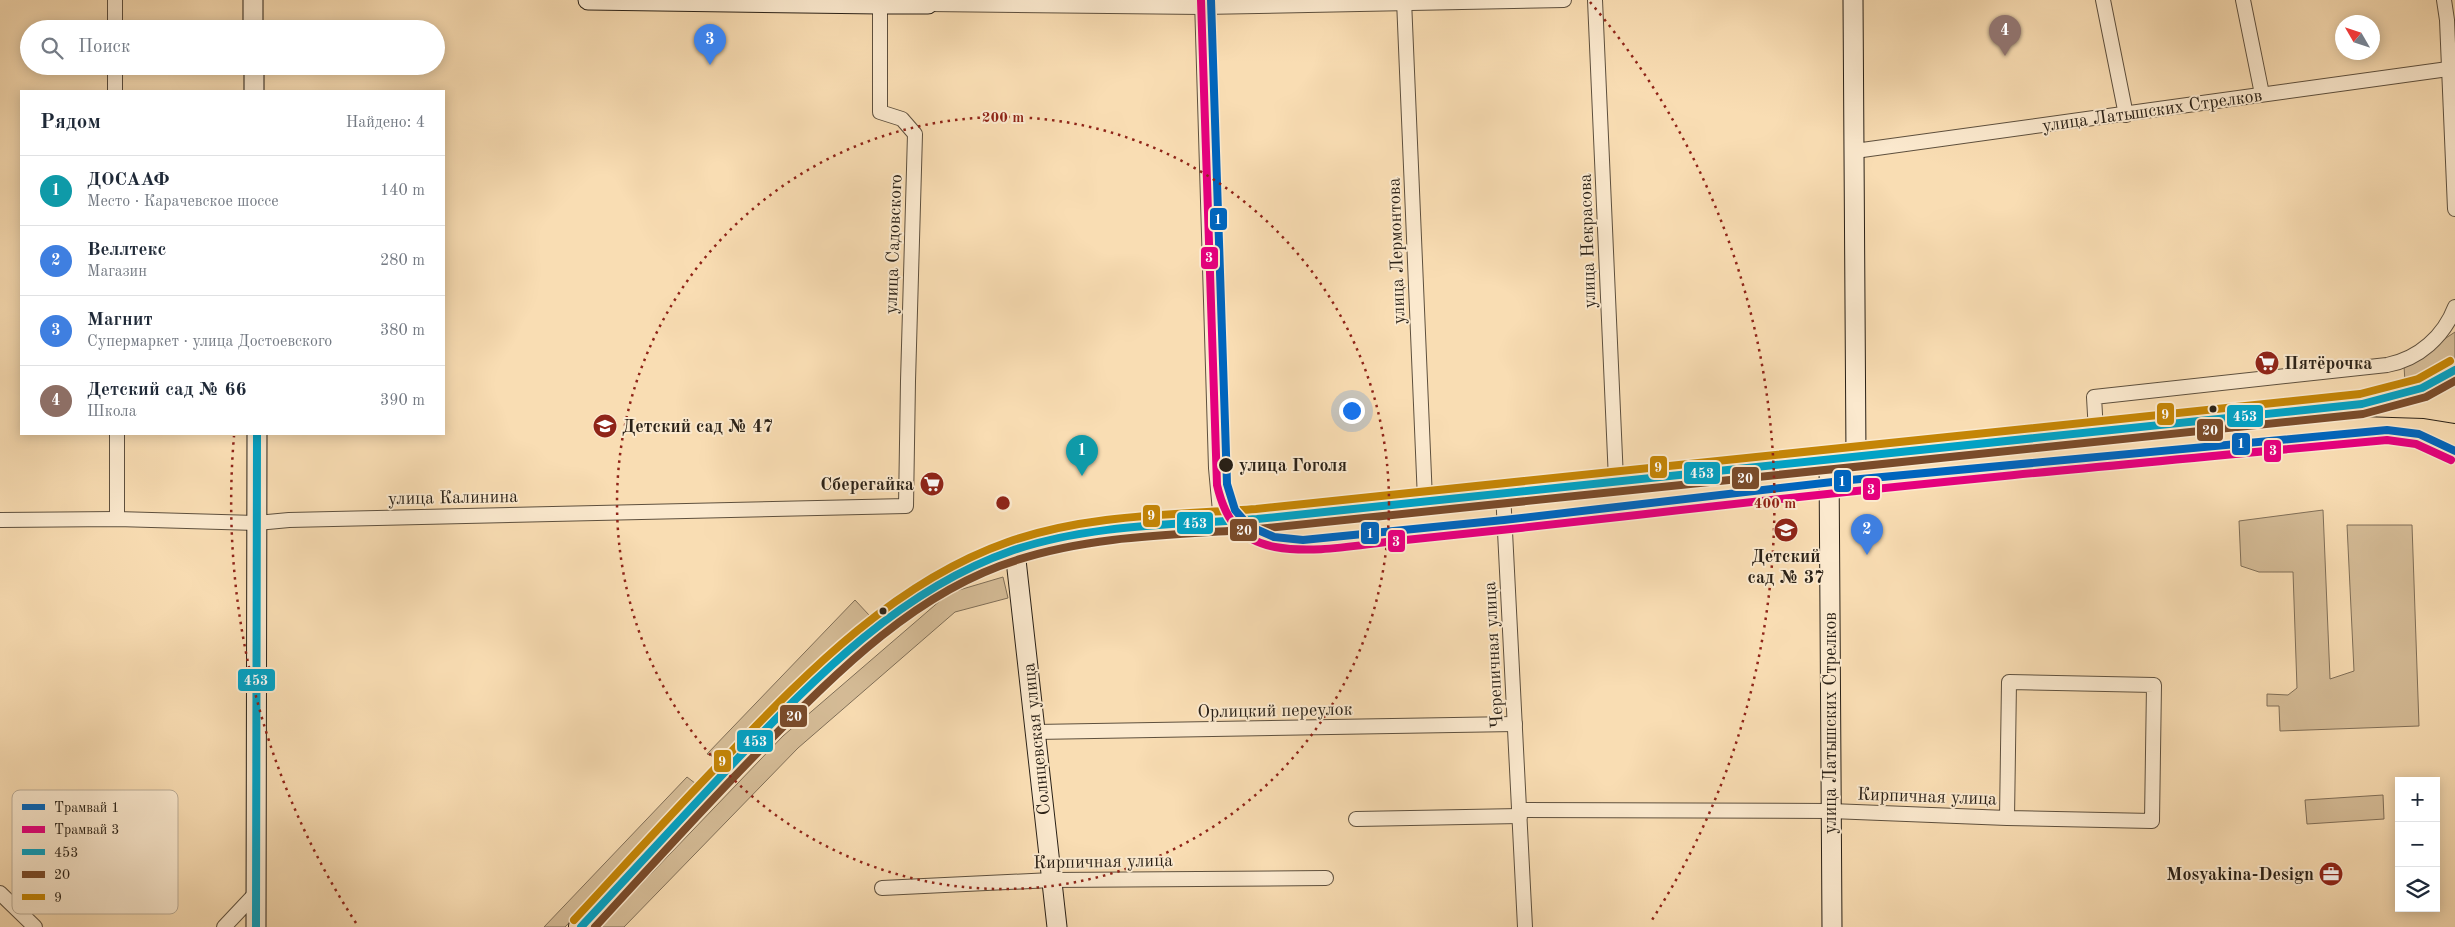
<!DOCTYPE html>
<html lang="ru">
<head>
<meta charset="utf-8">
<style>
	body { margin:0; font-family:"Old Standard TT",serif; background:#f2f2f3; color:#1f2937 }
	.controls { position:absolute; right:15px; bottom:15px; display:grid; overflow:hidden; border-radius:0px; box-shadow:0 2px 12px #0003 }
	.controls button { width:45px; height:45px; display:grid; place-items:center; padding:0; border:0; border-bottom:1px solid #e0e1e3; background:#fff; color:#1f2937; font:25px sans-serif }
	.compass { position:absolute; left:2335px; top:15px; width:45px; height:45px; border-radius:50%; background:#fff; box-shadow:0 2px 12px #0003; rotate:309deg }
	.you { position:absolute; left:1351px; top:410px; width:18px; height:18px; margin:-12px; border:4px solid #fff; border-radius:50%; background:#1a73e8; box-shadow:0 0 0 8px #1a73e833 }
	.badge { display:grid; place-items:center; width:32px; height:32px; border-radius:50%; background:#d93025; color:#fff; font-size:16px; font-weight:700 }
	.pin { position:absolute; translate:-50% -41px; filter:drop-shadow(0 1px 2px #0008) }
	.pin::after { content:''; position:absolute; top:26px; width:18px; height:15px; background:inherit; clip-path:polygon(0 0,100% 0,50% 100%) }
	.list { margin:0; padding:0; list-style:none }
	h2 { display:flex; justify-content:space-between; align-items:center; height:65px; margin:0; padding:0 20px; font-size:21px }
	h2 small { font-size:16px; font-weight:400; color:#747a83 }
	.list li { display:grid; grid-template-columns:32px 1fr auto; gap:15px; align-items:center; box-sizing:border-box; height:70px; padding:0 20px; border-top:1px solid #e0e1e3 }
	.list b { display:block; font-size:19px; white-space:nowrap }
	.list p { margin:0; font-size:16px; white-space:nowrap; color:#747a83 }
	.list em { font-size:16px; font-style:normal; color:#747a83 }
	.icon { flex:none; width:28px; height:28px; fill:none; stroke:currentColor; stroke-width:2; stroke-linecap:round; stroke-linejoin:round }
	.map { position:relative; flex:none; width:2455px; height:927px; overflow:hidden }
	.search { position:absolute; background:#fff; box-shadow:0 2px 12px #0003; left:20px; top:20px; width:425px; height:55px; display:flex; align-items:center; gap:12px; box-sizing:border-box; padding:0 18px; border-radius:28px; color:#747a83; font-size:19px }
	.panel { position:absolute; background:#fff; box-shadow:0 2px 12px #0003; left:20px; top:90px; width:425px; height:345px; border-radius:0px }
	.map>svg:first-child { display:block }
</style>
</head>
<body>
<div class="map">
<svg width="2455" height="927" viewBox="0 0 2455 927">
	<rect width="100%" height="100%" fill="#f9ddb3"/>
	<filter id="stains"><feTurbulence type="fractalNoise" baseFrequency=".004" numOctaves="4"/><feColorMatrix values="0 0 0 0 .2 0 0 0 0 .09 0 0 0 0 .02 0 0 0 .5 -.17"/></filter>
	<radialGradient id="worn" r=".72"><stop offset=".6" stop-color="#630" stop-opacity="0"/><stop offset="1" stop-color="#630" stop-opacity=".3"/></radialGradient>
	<g fill="#d6bd98" stroke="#806f58">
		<polygon points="2455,332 2455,359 2418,380 2405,382 2404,366"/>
		<polygon points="2323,510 2330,679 2354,671 2347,525 2412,525 2419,726 2280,731 2279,706 2267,706 2267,694 2288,695 2297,688 2293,572 2259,572 2241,566 2239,521"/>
		<polygon points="1003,577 1008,598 955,612 798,748 624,927 600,927 783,736 949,593"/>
		<polygon points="855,600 869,615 719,759 707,754"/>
		<polygon points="687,777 700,787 565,927 544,927"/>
		<polygon points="2383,795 2384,819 2307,824 2305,800"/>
	</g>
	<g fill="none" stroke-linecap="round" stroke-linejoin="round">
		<defs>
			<g id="street">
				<polyline points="115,0 115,29"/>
				<polyline points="1202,0 1216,468 1221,522"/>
				<polyline points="1404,0 1425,500"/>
				<polyline points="1595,0 1616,480"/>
				<polyline points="2103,0 2126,115"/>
				<polyline points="2243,0 2262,94"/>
				<polyline points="2444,0 2447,20 2455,209"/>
				<polyline points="928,4 1202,7 1564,0"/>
				<polyline points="115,66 115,91"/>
				<path d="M1855,151c198,-26 395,-56 593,-82"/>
				<path d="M2096,432l-2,-35 293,-32c32,-6 57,-29 68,-58"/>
				<polyline points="117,434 117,519"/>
				<polyline points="1503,492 1525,927"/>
				<polyline points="0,520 117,519 257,523 289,520 906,506 908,381 915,134 902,119 880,112 880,4"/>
				<polyline points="1035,732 1515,724"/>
				<polyline points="1520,810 1831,811 2007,818 2152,821 2154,685 2009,682 2007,818"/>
				<polyline points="1356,819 1520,816"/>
				<polyline points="882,888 1052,880 1326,878"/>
				<polyline points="0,893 35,927"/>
				<polyline points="224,927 256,893"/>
			</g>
			<g id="secondary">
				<polyline points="253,0 253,29"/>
				<polyline points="588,0 880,4 928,4 928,0"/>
				<polyline points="1853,0 1856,456"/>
				<polyline points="254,66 254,91"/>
				<polyline points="1829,458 1832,927"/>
				<polyline points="1015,551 1057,927"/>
				<polyline points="256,927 257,434"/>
			</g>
			<g id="primary">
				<polyline points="2412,399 2455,393"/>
				<polyline points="2377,400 2422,388 2455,370"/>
			</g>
			<path id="highway" d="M581,927c56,-60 110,-120 167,-179 66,-68 144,-145 232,-185 85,-38 186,-37 277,-44l1105,-115 62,2 31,5"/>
		</defs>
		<use href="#street" stroke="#5e503e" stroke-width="16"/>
		<use href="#secondary" stroke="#2a2117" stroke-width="21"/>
		<use href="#primary" stroke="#2a2117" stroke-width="24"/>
		<use href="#highway" stroke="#2a2117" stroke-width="26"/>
		<use href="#street" stroke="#fbe9ce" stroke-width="14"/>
		<use href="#secondary" stroke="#fbe9ce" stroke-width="19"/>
		<use href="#primary" stroke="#f9ddb3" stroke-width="21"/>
		<use href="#highway" stroke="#f9ddb3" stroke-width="24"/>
		<defs>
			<g id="bus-1">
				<polyline points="256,927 257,434"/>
				<path d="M581,927c53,-57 105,-114 158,-170 78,-81 163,-168 272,-206 78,-27 165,-26 246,-32l1105,-115 60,-16 33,-18"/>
			</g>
			<path id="bus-2" d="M595,927c56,-61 111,-122 169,-181 72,-73 152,-155 253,-186 77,-25 160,-25 241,-31l1105,-115 63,-17 29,-16"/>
			<path id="bus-3" d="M574,920c52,-56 103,-113 157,-168 79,-83 166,-171 277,-210 79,-28 166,-27 248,-33l1104,-115 58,-15 32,-18"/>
		</defs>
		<use href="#bus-1" stroke="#fbe9ce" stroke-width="11"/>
		<use href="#bus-2" stroke="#fbe9ce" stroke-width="11"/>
		<use href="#bus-3" stroke="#fbe9ce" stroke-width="11"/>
		<use href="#bus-1" stroke="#02a2c5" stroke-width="8"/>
		<use href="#bus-2" stroke="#7a4b2a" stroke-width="8"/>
		<use href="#bus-3" stroke="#c48506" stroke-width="8"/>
		<defs>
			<polyline id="tram-1" points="1211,0 1227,484 1235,510 1249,526 1274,537 1303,540 1504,520 1850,480 2387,430 2419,434 2455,451"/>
			<path id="tram-2" d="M1201,0l16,485c8,34 22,55 58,62 39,7 81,-2 121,-6 80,-8 161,-17 241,-26 250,-29 500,-52 750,-75l29,4 35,16"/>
		</defs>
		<use href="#tram-1" stroke="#fbe9ce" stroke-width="11"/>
		<use href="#tram-2" stroke="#fbe9ce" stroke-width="11"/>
		<use href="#tram-1" stroke="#0065bd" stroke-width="8"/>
		<use href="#tram-2" stroke="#e5007d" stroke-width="8"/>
	</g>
	<g fill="none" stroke="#8f2418" stroke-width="2.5" stroke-dasharray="2.5 5">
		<circle cx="1003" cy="503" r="386"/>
		<path d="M356 923A772 772 0 0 1 234 436M1590 2A772 772 0 0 1 1650 923"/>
	</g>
	<defs>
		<symbol id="supermarket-disc" viewBox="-11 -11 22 22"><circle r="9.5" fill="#8f2418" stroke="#fbe9ce"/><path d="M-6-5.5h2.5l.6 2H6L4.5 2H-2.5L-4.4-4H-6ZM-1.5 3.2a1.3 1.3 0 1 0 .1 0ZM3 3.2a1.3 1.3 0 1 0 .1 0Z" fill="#fff"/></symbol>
		<symbol id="school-disc" viewBox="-11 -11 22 22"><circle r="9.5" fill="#8f2418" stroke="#fbe9ce"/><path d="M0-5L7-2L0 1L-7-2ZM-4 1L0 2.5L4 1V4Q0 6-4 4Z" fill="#fff"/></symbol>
		<symbol id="office-disc" viewBox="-11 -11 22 22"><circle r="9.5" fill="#8f2418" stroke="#fbe9ce"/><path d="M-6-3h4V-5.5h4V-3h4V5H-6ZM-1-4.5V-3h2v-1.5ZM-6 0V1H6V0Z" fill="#fff"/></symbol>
	</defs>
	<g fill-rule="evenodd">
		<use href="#supermarket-disc" x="2253" y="349" width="28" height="28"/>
		<use href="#school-disc" x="591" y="412" width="28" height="28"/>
		<use href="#supermarket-disc" x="918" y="470" width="28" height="28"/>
		<use href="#school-disc" x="1772" y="516" width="28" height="28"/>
		<use href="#office-disc" x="2317" y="860" width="28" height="28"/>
	</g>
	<g fill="#2a2117" stroke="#fbe9ce" stroke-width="2">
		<circle cx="2213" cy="409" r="4.5"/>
		<circle cx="1226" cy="465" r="8"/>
		<circle cx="883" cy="611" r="4.5"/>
	</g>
	<g text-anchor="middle" stroke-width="4" stroke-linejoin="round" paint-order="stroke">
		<g font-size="18" fill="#2a2117" stroke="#fbe9ce">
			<text transform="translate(2152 110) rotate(-8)" y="6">улица Латышских Стрелков</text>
			<text transform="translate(1587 241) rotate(-92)" y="6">улица Некрасова</text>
			<text transform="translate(893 244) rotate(-88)" y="6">улица Садовского</text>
			<text transform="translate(1396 251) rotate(-92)" y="6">улица Лермонтова</text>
			<text transform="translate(453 497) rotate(-1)" y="6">улица Калинина</text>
			<text transform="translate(1493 655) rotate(-93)" y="6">Черепичная улица</text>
			<text transform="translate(1275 710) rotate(-1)" y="6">Орлицкий переулок</text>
			<text transform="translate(1830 723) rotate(-90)" y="6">улица Латышских Стрелков</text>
			<text transform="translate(1036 739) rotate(-96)" y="6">Солнцевская улица</text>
			<text transform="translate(1927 796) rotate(2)" y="6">Кирпичная улица</text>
			<text transform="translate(1103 861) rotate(-1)" y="6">Кирпичная улица</text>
		</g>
		<g font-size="18" font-weight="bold" fill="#2a2117" stroke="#fbe9ce" text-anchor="start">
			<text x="2284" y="369">Пятёрочка</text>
			<text x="622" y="432">Детский сад № 47</text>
			<text x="914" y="490" text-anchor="end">Сберегайка</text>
			<text x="1786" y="562" text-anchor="middle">Детский<tspan x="1786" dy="21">сад № 37</tspan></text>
			<text x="2314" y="880" text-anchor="end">Mosyakina-Design</text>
		</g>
		<g font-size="18" font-weight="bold" fill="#2a2117" stroke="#fbe9ce" text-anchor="start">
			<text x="1239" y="471">улица Гоголя</text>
		</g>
	</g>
	<rect x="12" y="790" width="166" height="124" rx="8" fill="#fbe9ce" stroke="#bcad97" stroke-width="1"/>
	<rect x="22" y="804" width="23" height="6" fill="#0065bd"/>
	<rect x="22" y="826" width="23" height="7" fill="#e5007d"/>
	<rect x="22" y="849" width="23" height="6" fill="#02a2c5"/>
	<rect x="22" y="871" width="23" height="7" fill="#7a4b2a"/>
	<rect x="22" y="894" width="23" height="6" fill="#c48506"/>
	<g font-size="14" fill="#2a2117">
		<text x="54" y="812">Трамвай 1</text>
		<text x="54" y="834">Трамвай 3</text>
		<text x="54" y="857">453</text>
		<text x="54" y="879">20</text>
		<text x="54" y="902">9</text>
	</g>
	<circle cx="1003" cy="503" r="8" fill="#8f2418" stroke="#fbe9ce" stroke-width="2.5"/>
	<g font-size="15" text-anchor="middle" font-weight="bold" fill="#8f2418" stroke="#fbe9ce" stroke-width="4" stroke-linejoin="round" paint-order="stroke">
		<text x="1003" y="122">200 m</text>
		<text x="1775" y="508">400 m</text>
	</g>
	<g stroke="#fbe9ce" stroke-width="2">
		<rect x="1209" y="207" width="19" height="24" rx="5" fill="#0065bd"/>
		<rect x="1200" y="246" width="19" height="24" rx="5" fill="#e5007d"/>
		<rect x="2156" y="402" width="19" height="24" rx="5" fill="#c48506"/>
		<rect x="2226" y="404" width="38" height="24" rx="5" fill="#02a2c5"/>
		<rect x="2196" y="418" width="28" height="24" rx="5" fill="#7a4b2a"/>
		<rect x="2231" y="432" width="20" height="24" rx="5" fill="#0065bd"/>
		<rect x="2263" y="439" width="19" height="24" rx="5" fill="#e5007d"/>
		<rect x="1649" y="455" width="19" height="24" rx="5" fill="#c48506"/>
		<rect x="1683" y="461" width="38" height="24" rx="5" fill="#02a2c5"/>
		<rect x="1731" y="466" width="29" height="24" rx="5" fill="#7a4b2a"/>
		<rect x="1833" y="469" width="19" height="24" rx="5" fill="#0065bd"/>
		<rect x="1862" y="477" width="19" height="24" rx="5" fill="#e5007d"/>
		<rect x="1142" y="504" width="19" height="24" rx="5" fill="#c48506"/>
		<rect x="1176" y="511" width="38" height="24" rx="5" fill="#02a2c5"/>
		<rect x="1229" y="518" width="29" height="24" rx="5" fill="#7a4b2a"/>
		<rect x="1360" y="521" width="20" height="24" rx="5" fill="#0065bd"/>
		<rect x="1387" y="529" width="19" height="24" rx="5" fill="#e5007d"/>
		<rect x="237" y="668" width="39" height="24" rx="5" fill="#02a2c5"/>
		<rect x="779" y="704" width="29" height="24" rx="5" fill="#7a4b2a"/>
		<rect x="736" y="729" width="38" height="24" rx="5" fill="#02a2c5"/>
		<rect x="713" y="749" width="19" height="24" rx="5" fill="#c48506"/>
	</g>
	<g font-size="14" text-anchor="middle" font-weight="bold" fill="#fff">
		<text x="1218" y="224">1</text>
		<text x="1209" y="262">3</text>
		<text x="2165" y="419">9</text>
		<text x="2245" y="421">453</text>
		<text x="2210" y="435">20</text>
		<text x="2241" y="448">1</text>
		<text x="2273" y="455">3</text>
		<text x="1658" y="472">9</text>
		<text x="1702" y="478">453</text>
		<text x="1745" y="483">20</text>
		<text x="1842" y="486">1</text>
		<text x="1871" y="494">3</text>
		<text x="1151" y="520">9</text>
		<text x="1195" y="528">453</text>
		<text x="1244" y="535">20</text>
		<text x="1370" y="538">1</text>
		<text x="1396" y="546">3</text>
		<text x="256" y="685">453</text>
		<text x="794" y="721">20</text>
		<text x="755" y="746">453</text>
		<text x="722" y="766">9</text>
	</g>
	<rect width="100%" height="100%" filter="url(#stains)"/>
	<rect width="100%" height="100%" fill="url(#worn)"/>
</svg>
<div class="controls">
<button>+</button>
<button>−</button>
<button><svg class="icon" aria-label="layers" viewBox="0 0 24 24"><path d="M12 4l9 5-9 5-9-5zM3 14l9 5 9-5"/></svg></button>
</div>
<svg class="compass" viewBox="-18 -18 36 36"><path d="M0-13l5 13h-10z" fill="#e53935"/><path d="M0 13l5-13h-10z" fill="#747a83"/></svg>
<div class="you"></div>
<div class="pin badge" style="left:1082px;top:476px;background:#0f9aa8">1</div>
<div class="pin badge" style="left:1867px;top:555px;background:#3f7fe0">2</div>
<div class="pin badge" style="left:710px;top:65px;background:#3f7fe0">3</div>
<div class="pin badge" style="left:2005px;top:56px;background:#8d6e63">4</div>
<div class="search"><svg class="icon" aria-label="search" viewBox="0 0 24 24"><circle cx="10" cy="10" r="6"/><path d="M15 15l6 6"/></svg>Поиск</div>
<section class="panel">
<h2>Рядом<small>Найдено: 4</small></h2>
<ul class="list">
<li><span class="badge" style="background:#0f9aa8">1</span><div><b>ДОСААФ</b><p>Место · Карачевское шоссе</p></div><em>140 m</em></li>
<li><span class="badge" style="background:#3f7fe0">2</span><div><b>Веллтекс</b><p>Магазин</p></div><em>280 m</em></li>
<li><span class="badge" style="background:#3f7fe0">3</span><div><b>Магнит</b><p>Супермаркет · улица Достоевского</p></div><em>380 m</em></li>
<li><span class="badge" style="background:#8d6e63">4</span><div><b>Детский сад № 66</b><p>Школа</p></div><em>390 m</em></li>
</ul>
</section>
</div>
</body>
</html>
